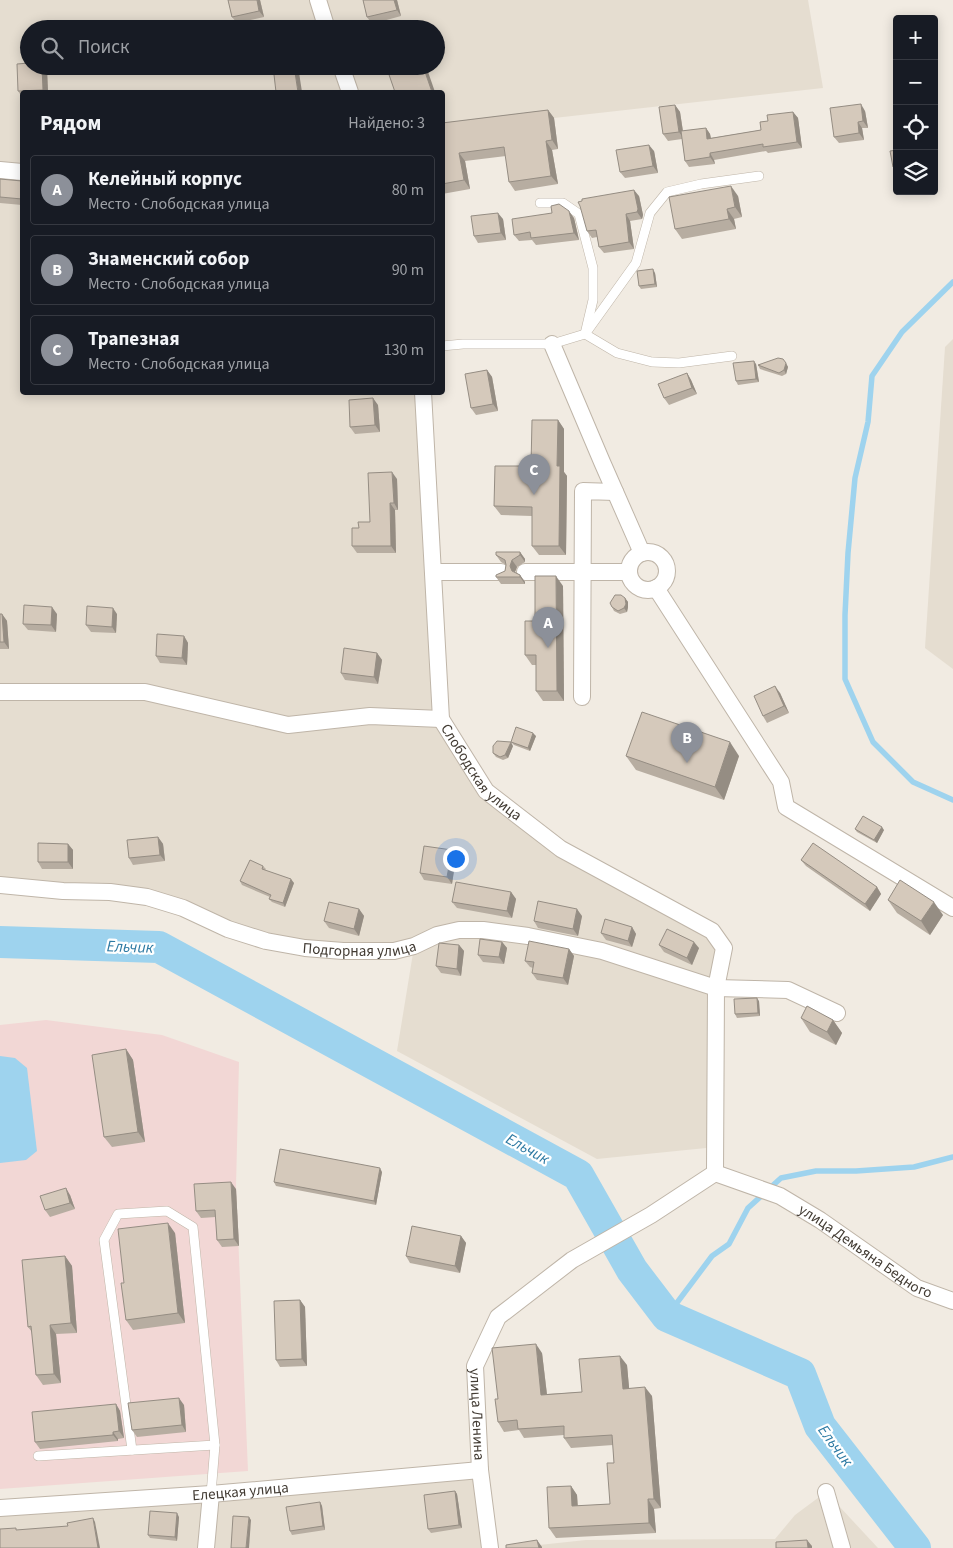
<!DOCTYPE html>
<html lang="ru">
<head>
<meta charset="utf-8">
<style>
	body { margin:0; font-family:"Source Sans 3",sans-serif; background:#242831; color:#f1f3f6 }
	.controls { position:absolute; right:15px; top:15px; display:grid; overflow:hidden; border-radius:5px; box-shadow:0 2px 12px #0003 }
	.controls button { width:45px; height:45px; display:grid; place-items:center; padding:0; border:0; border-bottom:1px solid #363941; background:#171b24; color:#f1f3f6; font:25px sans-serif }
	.you { position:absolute; left:455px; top:858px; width:18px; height:18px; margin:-12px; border:4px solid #fff; border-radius:50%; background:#1a73e8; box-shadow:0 0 0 8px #1a73e833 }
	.badge { display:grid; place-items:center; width:32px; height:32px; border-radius:50%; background:#8c9099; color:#fff; font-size:16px; font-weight:700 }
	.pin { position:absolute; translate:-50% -41px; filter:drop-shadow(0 1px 2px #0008) }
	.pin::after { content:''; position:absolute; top:26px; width:18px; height:15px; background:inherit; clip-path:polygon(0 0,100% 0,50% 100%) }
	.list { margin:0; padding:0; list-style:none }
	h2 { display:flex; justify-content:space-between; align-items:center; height:65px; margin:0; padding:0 20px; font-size:21px }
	h2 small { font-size:16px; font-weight:400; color:#9ea1a6 }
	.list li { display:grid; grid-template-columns:32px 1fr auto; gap:15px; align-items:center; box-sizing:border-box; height:70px; margin:0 10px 10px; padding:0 10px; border:1px solid #363941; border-radius:5px }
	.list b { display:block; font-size:19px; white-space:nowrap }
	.list p { margin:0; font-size:16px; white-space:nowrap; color:#9ea1a6 }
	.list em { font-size:16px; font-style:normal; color:#9ea1a6 }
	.icon { flex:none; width:28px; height:28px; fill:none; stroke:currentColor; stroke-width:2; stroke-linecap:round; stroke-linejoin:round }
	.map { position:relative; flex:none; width:953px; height:1548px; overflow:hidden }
	.search { position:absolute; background:#171b24; box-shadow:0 2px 12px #0003; left:20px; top:20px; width:425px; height:55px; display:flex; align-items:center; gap:12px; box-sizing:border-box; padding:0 18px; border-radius:28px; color:#9ea1a6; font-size:19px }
	.panel { position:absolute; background:#171b24; box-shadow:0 2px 12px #0003; left:20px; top:90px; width:425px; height:305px; border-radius:5px }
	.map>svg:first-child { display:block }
</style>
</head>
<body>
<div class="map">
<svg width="953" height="1548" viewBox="0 0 953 1548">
	<rect width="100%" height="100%" fill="#f1ebe2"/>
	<g fill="#e5ddd0" fill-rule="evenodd">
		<path d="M0,0h808l15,88 -269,30 -111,15 -1,-41h-420v300l401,1 18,326 45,72 75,58 151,82 12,17 -8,199 -119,12 -200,-108 17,-104 -109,1 -122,-40 -183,-23zM29,29h407v37h-407z"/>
		<polygon points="953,339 953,669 925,648 945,347"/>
		<polygon points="480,1470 490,1548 0,1548 0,1508"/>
		<polygon points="826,1492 878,1548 511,1548 586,1540 775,1539 795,1515"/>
	</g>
	<polygon fill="#f2d7d5" points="46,1020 162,1035 239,1062 236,1186 248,1471 0,1489 0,1025"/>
	<polygon fill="#9ed3ee" points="0,1056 15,1058 27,1068 37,1151 26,1160 0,1163"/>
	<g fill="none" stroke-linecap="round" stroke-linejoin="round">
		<g stroke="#9ed3ee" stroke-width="5.5">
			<polyline points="953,282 902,332 872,376 868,422 855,478 848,553 845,615 845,679 873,742 913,782 953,800"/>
			<polyline points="667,1316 712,1256 729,1244 748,1208 781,1178 816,1171 856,1171 914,1167 953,1157"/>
		</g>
		<polyline stroke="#9ed3ee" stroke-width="32" points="0,942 159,947 578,1175 632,1270 667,1316 800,1374 820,1426 915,1548"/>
		<defs>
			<g id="lane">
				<polyline points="540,203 563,203 579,214 593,268 593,300 585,334 617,353 652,362 679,363 732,356"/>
				<polyline points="442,346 463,344 552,344 585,334 636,263 650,213 667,192 701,184 759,176"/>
				<polyline points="132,1450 104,1240 118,1214 167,1211 193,1227 215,1445 211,1494"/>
				<polyline points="38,1456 215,1445"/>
			</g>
			<g id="street">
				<polyline points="318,0 327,29"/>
				<polyline points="341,66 350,92"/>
				<polyline points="0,170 22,172"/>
				<polyline points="552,344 602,462 642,553"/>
				<path id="s1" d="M423,392l18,327 45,72 75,58 151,82 12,17 -8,40 -1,185 -64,42 -79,45 -74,57 -23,49 5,104 10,78"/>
				<circle cx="648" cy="571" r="19"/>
				<polyline points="433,572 501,572"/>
				<polyline points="525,572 629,572"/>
				<polyline points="656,588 781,782 786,807 953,908"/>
				<polyline points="0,692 145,692 288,725 370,716 441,719"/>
				<polyline points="582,697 583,491 615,492"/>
				<path id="s2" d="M0,885l63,6 47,1 37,5 36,11 45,21 38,12 39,7 38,3h51l20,-5 23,-11 22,-5h24l45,6 74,15 114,37 72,2 49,23"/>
				<path id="s3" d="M715,1173l65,23 40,24 97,68 36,13"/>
				<polyline points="826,1492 842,1548"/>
				<path id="s4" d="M0,1508l211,-14 269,-24"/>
				<polyline points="206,1548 211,1494"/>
			</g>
		</defs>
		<use href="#lane" stroke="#bfb5a8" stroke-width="10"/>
		<use href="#street" stroke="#bfb5a8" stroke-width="18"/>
		<use href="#lane" stroke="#fff" stroke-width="9"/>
		<use href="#street" stroke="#fff" stroke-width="16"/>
	</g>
	<g fill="#b7ada1">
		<polygon points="228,0 260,0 264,17 237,23 232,17"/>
		<polygon points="363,0 397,0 401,16 372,24 367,17"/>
		<polygon points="29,66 44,66 47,70 48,92 22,92 22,97 18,91"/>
		<polygon points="675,105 680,112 683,131 706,128 710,134 711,138 761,130 768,121 793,112 798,118 802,148 768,153 766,151 714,160 715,164 689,167 685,161 682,139 668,141 663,134"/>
		<polygon points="548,110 554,118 558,149 552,150 558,184 515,191 509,182 506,156 465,161 470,189 442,194 442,123"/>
		<polygon points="865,111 868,128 862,128 864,140 839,143 834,137"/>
		<polygon points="897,150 897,173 893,167"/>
		<polygon points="654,151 658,173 625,178 620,172"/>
		<polygon points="0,179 22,181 22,205 0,203"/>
		<polygon points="639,196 643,215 642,219 630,221 634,249 604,253 599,247 597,237 592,238 587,231"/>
		<polygon points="738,196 742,217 734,219 736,229 682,239 675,229"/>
		<polygon points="574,218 579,240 536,245 532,240 519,241 514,235"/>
		<polygon points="503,219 506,240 478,243 474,236"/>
		<polygon points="655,273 657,287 641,289 639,286"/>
		<polygon points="783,359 788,367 786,374 782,376 760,369 758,365"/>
		<polygon points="756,364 759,382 738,385 736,381"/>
		<polygon points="487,370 492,377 498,411 476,415 471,408"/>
		<polygon points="687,373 691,380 697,394 669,405 664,398"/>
		<polygon points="378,405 380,432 355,434 350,427"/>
		<polygon points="558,420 564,429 564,472 567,476 566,555 539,555 532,546 532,516 501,515 494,506 531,466"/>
		<polygon points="397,479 398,510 395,510 396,553 357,553 352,546 359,528 370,522"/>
		<polygon points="520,552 525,559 525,562 517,567 515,572 520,575 525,582 525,584 501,584 496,577 505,571 506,565 501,562 496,555"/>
		<polygon points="563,586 564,701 543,701 536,691 536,665 532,665 525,655 535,621"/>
		<polygon points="625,598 628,602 628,607 627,612 620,614 614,611 612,607"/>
		<polygon points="0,614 2,614 7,621 9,649 0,649"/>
		<polygon points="57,614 56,632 28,630 23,624"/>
		<polygon points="117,614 116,633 91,632 86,625"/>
		<polygon points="184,636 188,643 187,665 160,663 156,656"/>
		<polygon points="377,653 382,660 378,684 345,680 341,673"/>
		<polygon points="780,693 789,713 767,723 763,716"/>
		<polygon points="536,736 530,751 514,745 511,742"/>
		<polygon points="513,746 508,758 503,760 496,757 493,753"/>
		<polygon points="626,756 739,756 724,800 636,770"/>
		<polygon points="855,829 884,830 877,843 857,832"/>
		<polygon points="158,837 163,844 165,861 133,865 129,858"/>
		<polygon points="68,844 73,850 73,869 42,869 38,862"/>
		<polygon points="456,857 452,884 424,880 420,873"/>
		<polygon points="801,860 877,887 881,894 870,911 806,866"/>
		<polygon points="263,866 266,869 265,870 294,883 285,907 272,902 269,899 270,897 242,885 240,881"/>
		<polygon points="511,892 516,899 512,918 457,908 452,902"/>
		<polygon points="888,900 943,915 930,935 897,913"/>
		<polygon points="359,909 364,916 359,936 329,928 324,921"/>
		<polygon points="582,916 578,936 538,928 534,921"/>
		<polygon points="632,927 636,934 632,947 606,940 601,933"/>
		<polygon points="502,942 507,948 504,964 483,962 478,955"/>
		<polygon points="459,945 464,951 461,976 441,973 436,966"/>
		<polygon points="659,945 699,948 692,965 664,952"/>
		<polygon points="569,949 574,956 568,985 537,980 532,973 533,968 530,967 525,961"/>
		<polygon points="759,1001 760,1016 737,1018 735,1014"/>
		<polygon points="801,1018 833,1020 842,1033 836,1045 810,1032"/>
		<polygon points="126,1049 133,1060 145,1142 112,1147 104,1137"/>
		<polygon points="382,1172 376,1205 276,1186 274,1182"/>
		<polygon points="236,1189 239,1246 222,1247 217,1240 216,1217 201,1218 196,1211"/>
		<polygon points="70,1195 75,1209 50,1217 45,1210"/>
		<polygon points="175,1233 185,1323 133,1330 126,1320 124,1283"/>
		<polygon points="461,1236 466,1243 460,1273 410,1263 406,1256"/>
		<polygon points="65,1256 72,1266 77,1333 56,1334 61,1383 43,1385 36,1375 32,1332 28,1327"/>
		<polygon points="300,1300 305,1307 307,1366 280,1367 276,1360"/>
		<polygon points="542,1353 547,1394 582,1392 627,1365 629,1388 652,1396 661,1508 654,1509 656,1533 556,1538 549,1528 571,1486 577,1495 578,1506 610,1504 614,1463 613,1445 571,1448 564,1438 564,1435 524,1438 519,1430 504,1432 498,1422 498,1399"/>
		<polygon points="116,1404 120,1411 124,1438 118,1439 118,1441 40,1449 35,1442"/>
		<polygon points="184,1405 186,1432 137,1437 132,1430"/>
		<polygon points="455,1491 457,1494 462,1528 431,1533 428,1529"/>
		<polygon points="320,1502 322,1506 325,1530 292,1535 290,1531"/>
		<polygon points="179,1517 177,1541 150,1538 148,1535"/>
	</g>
	<g fill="#958d83">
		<polygon points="257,0 260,0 264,17 259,11"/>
		<polygon points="394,0 397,0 401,16 397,10"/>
		<polygon points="42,66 44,66 47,70 48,92 45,92 43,90"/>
		<polygon points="294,66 298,66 302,92 298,92"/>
		<polygon points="423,66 426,66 435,92 432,92"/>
		<polygon points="861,104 865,111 868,128 863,121"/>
		<polygon points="675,105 680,112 684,139 679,132"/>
		<polygon points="548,110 554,118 558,149 552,140"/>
		<polygon points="793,112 798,118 802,148 797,142"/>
		<polygon points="858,122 862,128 864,140 859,133"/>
		<polygon points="706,128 710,134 712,145 707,139"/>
		<polygon points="546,141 552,150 558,184 551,176"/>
		<polygon points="649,145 654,151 658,173 653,166"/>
		<polygon points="459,153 465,161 470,189 464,180"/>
		<polygon points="710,153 714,160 715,164 710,157"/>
		<polygon points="731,186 738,196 742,217 735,207"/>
		<polygon points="634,190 639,196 643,215 642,219 637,212"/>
		<polygon points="727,209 734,219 736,229 729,219"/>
		<polygon points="569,211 574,218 579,240 574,233"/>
		<polygon points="498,213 503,219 506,240 501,233"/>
		<polygon points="626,214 630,221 634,249 629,242"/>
		<polygon points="653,269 655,273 657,287 655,284"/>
		<polygon points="754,361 756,364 759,382 756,379"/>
		<polygon points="786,363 788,367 786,374 784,370"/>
		<polygon points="487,370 492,377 498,411 493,404"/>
		<polygon points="687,373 691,380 697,394 692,388"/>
		<polygon points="373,398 378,405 380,432 375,425"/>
		<polygon points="558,420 564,429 564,472 567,476 566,555 559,546 557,466"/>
		<polygon points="392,472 397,479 398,510 394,503"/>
		<polygon points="390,503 395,510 396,553 391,546"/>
		<polygon points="520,552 525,559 525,562 520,555"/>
		<polygon points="512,560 517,567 515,572 512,571 510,566"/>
		<polygon points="520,575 525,582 525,584 520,577"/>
		<polygon points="556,576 563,586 564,701 557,691"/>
		<polygon points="625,598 628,602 628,607 627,612 624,608"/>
		<polygon points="52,607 57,614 56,632 51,625"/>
		<polygon points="113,608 117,614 116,633 112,627"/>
		<polygon points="2,614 7,621 9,649 4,642"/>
		<polygon points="184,636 188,643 187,665 182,658"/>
		<polygon points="377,653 382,660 378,684 374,677"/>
		<polygon points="775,686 780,693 789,713 784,706"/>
		<polygon points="533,733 536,736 530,751 528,748"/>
		<polygon points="511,742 513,746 508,758 505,755"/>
		<polygon points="730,742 739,756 724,800 715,787"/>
		<polygon points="882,827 884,830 877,843 874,840"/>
		<polygon points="158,837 163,844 165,861 160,855"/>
		<polygon points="68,844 73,850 73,869 68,862"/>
		<polygon points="452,850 456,857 452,884 447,877"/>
		<polygon points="291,879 294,883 285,907 283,903"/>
		<polygon points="877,887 881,894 870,911 865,904"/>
		<polygon points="511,892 516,899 512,918 507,911"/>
		<polygon points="934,902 943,915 930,935 921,921"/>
		<polygon points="359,909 364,916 359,936 354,929"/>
		<polygon points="577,909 582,916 578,936 573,929"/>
		<polygon points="632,927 636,934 632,947 628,941"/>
		<polygon points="502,942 507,948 504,964 499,957"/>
		<polygon points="694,942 699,948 692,965 687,958"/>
		<polygon points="459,945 464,951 461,976 457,969"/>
		<polygon points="569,949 574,956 568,985 563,978"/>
		<polygon points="757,998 759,1001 760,1016 758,1013"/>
		<polygon points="833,1020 842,1033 836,1045 827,1032"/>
		<polygon points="126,1049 133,1060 145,1142 138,1132"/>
		<polygon points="380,1168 382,1172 376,1205 374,1201"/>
		<polygon points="231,1182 236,1189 239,1246 234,1239"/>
		<polygon points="66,1188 70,1195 75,1209 70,1203"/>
		<polygon points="168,1223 175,1233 185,1323 178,1313"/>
		<polygon points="461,1236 466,1243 460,1273 455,1266"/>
		<polygon points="65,1256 72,1266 77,1333 71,1323"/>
		<polygon points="300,1300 305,1307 307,1366 302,1359"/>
		<polygon points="50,1325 56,1334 61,1383 54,1374"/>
		<polygon points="536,1344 542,1353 548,1404 541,1395"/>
		<polygon points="620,1356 627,1365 630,1398 623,1389"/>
		<polygon points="645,1387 652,1396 661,1508 654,1499"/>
		<polygon points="179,1398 184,1405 186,1432 182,1425"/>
		<polygon points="116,1404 120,1411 124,1438 119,1431"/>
		<polygon points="113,1432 118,1439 118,1441 113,1435"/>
		<polygon points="571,1486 577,1495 578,1516 572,1506"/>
		<polygon points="455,1491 457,1494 462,1528 459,1525"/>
		<polygon points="648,1499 654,1509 656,1533 649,1523"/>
		<polygon points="320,1502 322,1506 325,1530 323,1526"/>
		<polygon points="177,1513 179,1517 177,1541 175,1537"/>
		<polygon points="249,1517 251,1520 249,1548 246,1548"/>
		<polygon points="93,1518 95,1522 100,1548 98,1548"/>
		<polygon points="537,1540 542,1547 542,1548 539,1548"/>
		<polygon points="807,1540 812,1546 812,1548 808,1548"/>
	</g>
	<g fill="#d5c9bb" stroke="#958d83">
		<polygon points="228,0 257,0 259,11 232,17"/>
		<polygon points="363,0 394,0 397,10 367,17"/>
		<polygon points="29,63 29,66 42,66 43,90 18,91 17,64"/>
		<polygon points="273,66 294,66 298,92 276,92"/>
		<polygon points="386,66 423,66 432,92 395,92"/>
		<polygon points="861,104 863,121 858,122 859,133 834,137 830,108"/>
		<polygon points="675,105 679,132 663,134 659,107"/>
		<polygon points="548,110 552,140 546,141 551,176 509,182 504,147 459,153 464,180 442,184 442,123"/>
		<polygon points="793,112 797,142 763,147 763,144 710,153 710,157 685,161 681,131 706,128 707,139 761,130 760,122 768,121 767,115"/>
		<polygon points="649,145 653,166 620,172 616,150"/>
		<polygon points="897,150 897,166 893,167 890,151"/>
		<polygon points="0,179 22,181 22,199 0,197"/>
		<polygon points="731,186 735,207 727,209 729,219 675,229 669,197"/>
		<polygon points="634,190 638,209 637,212 626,214 629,242 599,247 596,230 587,231 580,206 578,202 582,201 582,199"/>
		<polygon points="559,204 569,211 574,233 531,238 530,232 514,235 512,219 552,213 551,206"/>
		<polygon points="498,213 501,233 474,236 471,216"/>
		<polygon points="653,269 655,284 639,286 637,271"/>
		<polygon points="778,358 783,359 786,363 784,370 779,373 758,365"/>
		<polygon points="754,361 756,379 736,381 733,363"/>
		<polygon points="487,370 493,404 471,408 465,374"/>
		<polygon points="687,373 692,388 664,398 658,384"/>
		<polygon points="373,398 375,425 350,427 349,400"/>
		<polygon points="532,420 558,420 557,466 560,466 559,546 532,546 532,507 494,506 495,466 531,466"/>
		<polygon points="392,472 394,503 390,503 391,546 352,546 352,528 359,528 358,522 370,522 368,473"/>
		<polygon points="496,552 520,552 520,555 512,560 510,566 512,571 520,575 520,577 496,577 496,575 505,571 506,565 505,560 496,555"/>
		<polygon points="535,576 556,576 557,691 536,691 536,655 525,655 525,621 535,621"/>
		<polygon points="615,595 621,595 625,598 626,604 624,608 618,611 612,607 610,603"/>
		<polygon points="24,605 52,607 51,625 23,624"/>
		<polygon points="87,606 113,608 112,627 86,625"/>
		<polygon points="0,614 2,614 4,642 0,642"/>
		<polygon points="157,634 184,636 182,658 156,656"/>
		<polygon points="344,648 377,653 374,677 341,673"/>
		<polygon points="775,686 784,706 763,716 754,696"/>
		<polygon points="642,712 730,742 715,787 626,756"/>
		<polygon points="516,727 533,733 528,748 511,742"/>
		<polygon points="497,741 511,742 505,755 500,757 493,753 493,746"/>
		<polygon points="863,816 882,827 874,840 855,829"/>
		<polygon points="158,837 160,855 129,858 127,840"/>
		<polygon points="38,843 68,844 68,862 38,862"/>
		<polygon points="813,843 877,887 865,904 801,860"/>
		<polygon points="424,846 452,850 447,877 420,873"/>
		<polygon points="250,860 263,866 262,869 291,879 283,903 269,899 271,895 240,881"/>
		<polygon points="900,880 934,902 921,921 888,900"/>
		<polygon points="456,882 511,892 507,911 452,902"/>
		<polygon points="538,901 577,909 573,929 534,921"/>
		<polygon points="329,902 359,909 354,929 324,921"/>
		<polygon points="605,919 632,927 628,941 601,933"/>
		<polygon points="667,929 694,942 687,958 659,945"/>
		<polygon points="480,939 502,942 499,957 478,955"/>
		<polygon points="529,941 569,949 563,978 532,973 534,962 525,961"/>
		<polygon points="439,943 459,945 457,969 436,966"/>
		<polygon points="757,998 758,1013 735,1014 734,999"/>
		<polygon points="807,1006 833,1020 827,1032 801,1018"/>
		<polygon points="126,1049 138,1132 104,1137 92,1055"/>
		<polygon points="280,1149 380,1168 374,1201 274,1182"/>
		<polygon points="231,1182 234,1239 217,1240 215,1210 196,1211 194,1184"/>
		<polygon points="66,1188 70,1203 45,1210 40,1196"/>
		<polygon points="168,1223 178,1313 126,1320 121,1283 124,1283 118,1229"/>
		<polygon points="412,1226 461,1236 455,1266 406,1256"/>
		<polygon points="65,1256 71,1323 50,1325 54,1374 36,1375 31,1326 28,1327 22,1260"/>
		<polygon points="300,1300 302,1359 276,1360 274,1301"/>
		<polygon points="536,1344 541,1395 582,1392 579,1359 620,1356 623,1389 645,1387 654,1499 648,1499 649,1523 549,1528 547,1487 571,1486 572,1506 610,1504 607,1463 614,1463 612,1435 564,1438 564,1426 518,1429 517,1420 498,1422 495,1399 498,1399 492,1348"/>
		<polygon points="179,1398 182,1425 132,1430 128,1403"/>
		<polygon points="116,1404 119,1431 113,1432 113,1435 35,1442 32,1412"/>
		<polygon points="455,1491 459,1525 428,1529 424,1495"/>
		<polygon points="320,1502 323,1526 290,1531 286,1507"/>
		<polygon points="150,1511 177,1513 175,1537 148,1535"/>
		<polygon points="233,1516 249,1517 246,1548 231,1548"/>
		<polygon points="93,1518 98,1548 0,1548 0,1529 16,1528 16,1530 68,1526 67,1523"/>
		<polygon points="537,1540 539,1548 506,1548 506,1545"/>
		<polygon points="807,1540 808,1548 776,1548 776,1542"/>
	</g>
	<g text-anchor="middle" stroke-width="4.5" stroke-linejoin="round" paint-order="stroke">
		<g font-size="15" fill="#423b33" stroke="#fff">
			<text dy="5" stroke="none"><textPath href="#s1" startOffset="395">Слободская улица</textPath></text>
			<text dy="5" stroke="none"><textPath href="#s2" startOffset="369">Подгорная улица</textPath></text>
			<text dy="5" stroke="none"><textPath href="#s3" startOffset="171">улица Демьяна Бедного</textPath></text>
			<text dy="5" stroke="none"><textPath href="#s1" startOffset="1289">улица Ленина</textPath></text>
			<text dy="5" stroke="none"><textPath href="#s4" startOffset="241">Елецкая улица</textPath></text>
		</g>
		<g font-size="16" font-style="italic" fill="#2e7aa3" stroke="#fff">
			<text transform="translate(130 946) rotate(2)" y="6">Ельчик</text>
			<text transform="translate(528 1148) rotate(29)" y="6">Ельчик</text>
			<text transform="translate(836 1445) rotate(54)" y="6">Ельчик</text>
		</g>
	</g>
</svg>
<div class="controls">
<button>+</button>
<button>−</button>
<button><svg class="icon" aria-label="locate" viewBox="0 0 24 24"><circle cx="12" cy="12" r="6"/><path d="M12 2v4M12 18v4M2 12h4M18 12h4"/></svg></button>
<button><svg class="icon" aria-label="layers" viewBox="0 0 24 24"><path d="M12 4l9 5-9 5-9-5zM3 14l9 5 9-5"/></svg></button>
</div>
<div class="you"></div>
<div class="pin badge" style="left:548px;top:648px">A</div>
<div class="pin badge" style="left:687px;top:763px">B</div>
<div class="pin badge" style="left:534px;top:495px">C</div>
<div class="search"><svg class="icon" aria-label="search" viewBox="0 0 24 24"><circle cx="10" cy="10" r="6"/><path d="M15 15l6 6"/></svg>Поиск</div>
<section class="panel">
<h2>Рядом<small>Найдено: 3</small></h2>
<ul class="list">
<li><span class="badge">A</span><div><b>Келейный корпус</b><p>Место · Слободская улица</p></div><em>80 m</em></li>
<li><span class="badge">B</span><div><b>Знаменский собор</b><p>Место · Слободская улица</p></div><em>90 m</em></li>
<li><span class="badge">C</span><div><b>Трапезная</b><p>Место · Слободская улица</p></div><em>130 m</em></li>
</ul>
</section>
</div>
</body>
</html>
